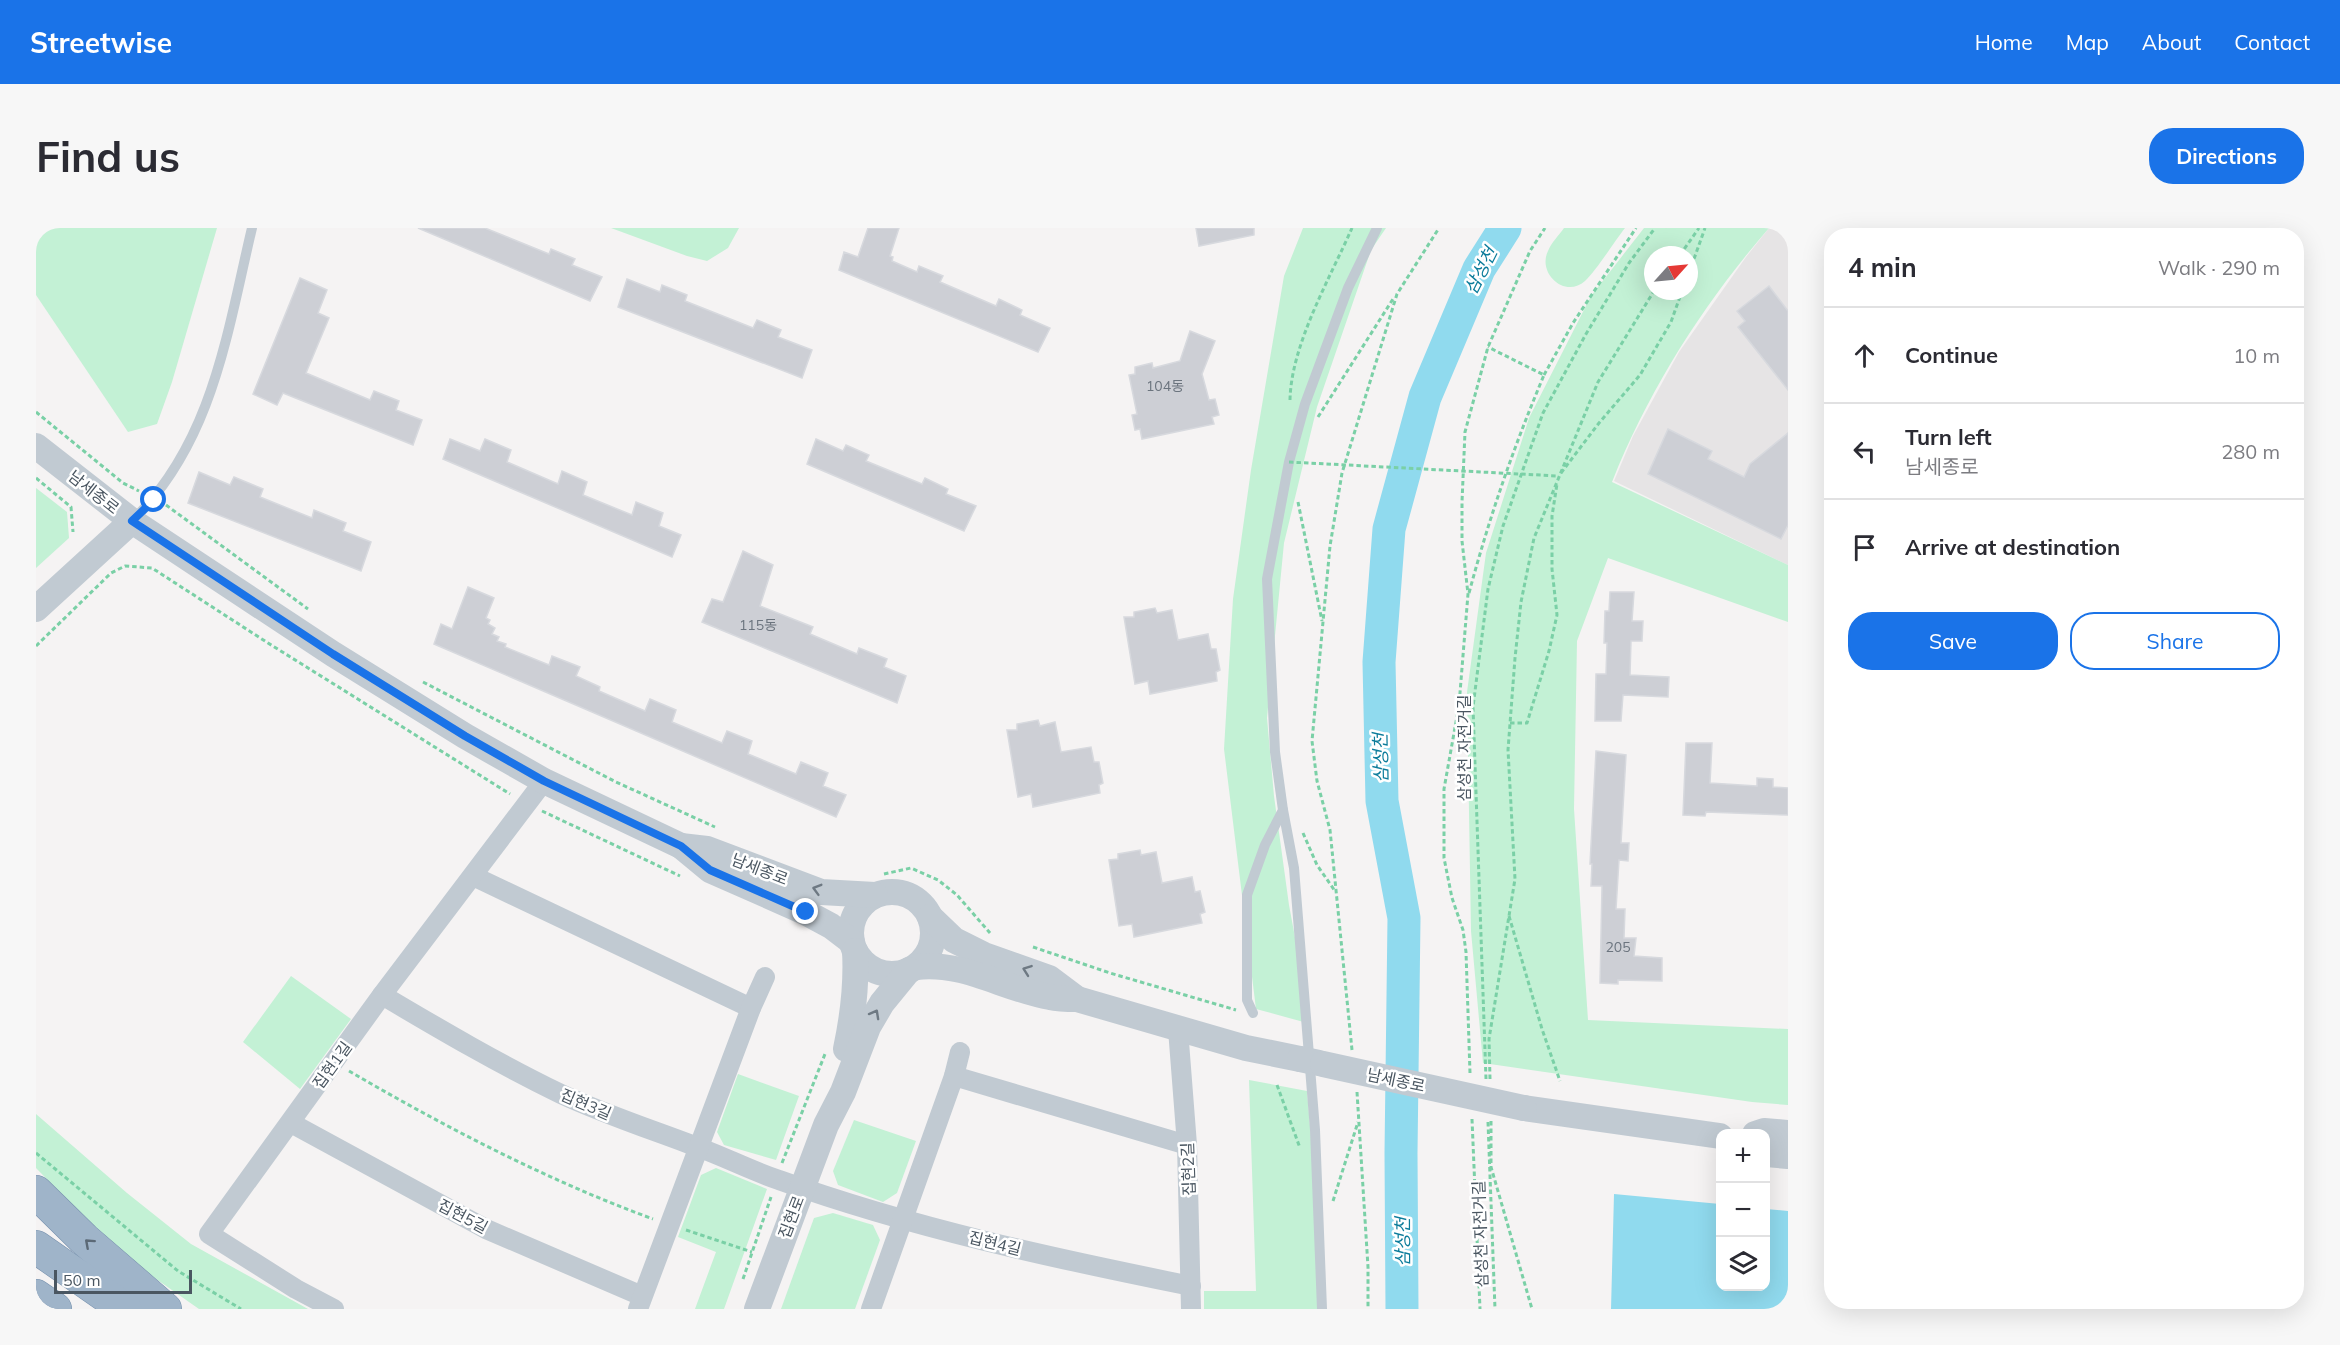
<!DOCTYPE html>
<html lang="en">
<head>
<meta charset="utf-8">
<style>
	body { margin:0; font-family:Mulish,"Noto Sans KR",sans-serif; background:#f7f7f7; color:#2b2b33 }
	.controls { position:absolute; right:18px; bottom:18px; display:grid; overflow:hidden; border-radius:12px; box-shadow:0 6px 24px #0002 }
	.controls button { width:54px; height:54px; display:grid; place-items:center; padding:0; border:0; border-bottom:2px solid #e1e1e2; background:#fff; color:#2b2b33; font:30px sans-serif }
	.compass { position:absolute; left:1608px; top:18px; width:54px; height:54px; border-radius:50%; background:#fff; box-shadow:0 6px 24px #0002; rotate:63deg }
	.scale { position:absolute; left:18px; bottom:15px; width:138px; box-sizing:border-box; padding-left:6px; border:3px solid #4a5661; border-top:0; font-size:16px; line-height:21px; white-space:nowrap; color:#4a5661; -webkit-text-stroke:4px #fff; paint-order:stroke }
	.stop { position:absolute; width:18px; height:18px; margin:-14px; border:4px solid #1a73e8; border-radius:50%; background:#fff }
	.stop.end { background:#1a73e8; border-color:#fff; box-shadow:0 2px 6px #0008 }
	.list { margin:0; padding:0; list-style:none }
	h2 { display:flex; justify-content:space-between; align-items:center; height:78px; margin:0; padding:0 24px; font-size:26px }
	h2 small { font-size:20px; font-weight:400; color:#7c7c81 }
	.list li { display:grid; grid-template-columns:39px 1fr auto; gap:18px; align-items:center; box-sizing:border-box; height:96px; padding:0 24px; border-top:2px solid #e1e1e2 }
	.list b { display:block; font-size:22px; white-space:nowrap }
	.list p { margin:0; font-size:20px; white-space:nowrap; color:#7c7c81 }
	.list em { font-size:20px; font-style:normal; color:#7c7c81 }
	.actions { display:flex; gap:12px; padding:18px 24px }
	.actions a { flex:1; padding:14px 0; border:2px solid #1a73e8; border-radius:24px; text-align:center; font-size:21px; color:#1a73e8 }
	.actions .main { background:#1a73e8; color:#fff }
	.icon { flex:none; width:33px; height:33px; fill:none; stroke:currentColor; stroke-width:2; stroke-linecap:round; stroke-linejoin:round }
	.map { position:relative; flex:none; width:1752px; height:1081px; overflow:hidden; border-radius:24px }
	header { display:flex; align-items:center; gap:36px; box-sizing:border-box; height:84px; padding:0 30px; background:#1a73e8; color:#fff }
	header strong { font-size:28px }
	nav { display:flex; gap:33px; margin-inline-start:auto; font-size:21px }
	.intro { display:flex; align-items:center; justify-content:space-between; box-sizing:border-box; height:144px; padding:0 36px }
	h1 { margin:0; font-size:42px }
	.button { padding:15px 27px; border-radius:24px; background:#1a73e8; color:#fff; font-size:21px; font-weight:700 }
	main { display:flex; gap:36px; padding:0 36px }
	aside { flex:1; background:#fff; border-radius:24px; box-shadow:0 6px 24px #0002 }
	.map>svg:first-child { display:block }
</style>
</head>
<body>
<header>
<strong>Streetwise</strong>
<nav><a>Home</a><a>Map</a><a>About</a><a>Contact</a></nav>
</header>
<div class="intro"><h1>Find us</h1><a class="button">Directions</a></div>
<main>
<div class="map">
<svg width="1752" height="1081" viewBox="0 0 1752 1081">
	<rect width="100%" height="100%" fill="#f5f3f3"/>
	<polygon fill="#e6e4e5" points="1733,0 1752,0 1752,337 1578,253 1597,208 1643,124 1710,29"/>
	<g fill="#c3f1d5" fill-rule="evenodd">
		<polygon points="0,0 181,0 136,154 121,196 92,204 0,67"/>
		<polygon points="575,0 703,0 692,20 671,33 651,28"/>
		<polygon points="1267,0 1350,0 1335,22 1281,179 1248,315 1231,490 1238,568 1253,677 1275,796 1220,781 1188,521 1197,371 1215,242 1248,48"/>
		<path d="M1528,0h61c-11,14 -29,43 -40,53 -20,18 -48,-8 -37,-30 3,-8 11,-16 16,-23z"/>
		<path d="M1608,0h125c-65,75 -120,161 -157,254l176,83v57l-180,-64 -31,83 -3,168 14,211 200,9v76l-36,-3 -269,-39 -12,-132 -4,-239 19,-139 43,-135 62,-122zM1617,27h36v36h-36z"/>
		<polygon points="0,260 31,284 33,310 0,340"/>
		<polygon points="255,748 315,791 264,861 207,814"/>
		<polygon points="702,846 763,868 740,932 688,917 681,904"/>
		<polygon points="1213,852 1271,863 1282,989 1284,1081 1168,1081 1168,1063 1220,1063"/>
		<polygon points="0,886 91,965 155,1016 272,1081 163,1081 83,1025 0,940"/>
		<polygon points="818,892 880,913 861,965 847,974 802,957 797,943"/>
		<polygon points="680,940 731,961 688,1081 659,1081 680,1024 642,1009 665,947"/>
		<polygon points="797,985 837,997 844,1012 819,1081 745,1081 778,990"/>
	</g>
	<polygon fill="#90daee" points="1578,966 1684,976 1684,1058 1730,1058 1730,981 1752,983 1752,1081 1575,1081"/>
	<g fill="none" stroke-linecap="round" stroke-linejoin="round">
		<polyline stroke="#90daee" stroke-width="33" points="1366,1081 1365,925 1368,690 1346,573 1343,434 1353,301 1389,169 1443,41 1469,0"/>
	</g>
	<g fill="#cdcfd5" stroke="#d7d9de" stroke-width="1.5">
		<polygon points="382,0 449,0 513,26 515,21 539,31 536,37 566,49 554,73"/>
		<polygon points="832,0 863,0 854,28 857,29 856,33 881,44 883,38 907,48 904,54 960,78 963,71 986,82 984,87 1014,100 1002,124 803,42 808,24 822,29"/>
		<polygon points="1160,0 1218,0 1218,7 1163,18"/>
		<polygon points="264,50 291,62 282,85 293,90 270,145 334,172 338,163 363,173 360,182 386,192 377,217 247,165 241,177 217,166"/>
		<polygon points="591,51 624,64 626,57 651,67 649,73 717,100 721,92 745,102 742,109 776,122 766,150 582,79"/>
		<polygon points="1733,58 1752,83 1752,162 1702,99 1709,93 1701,83"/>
		<polygon points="1154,103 1179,113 1166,146 1173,172 1179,171 1183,187 1176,189 1178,196 1106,211 1104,201 1099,202 1096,187 1101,186 1093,147 1099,146 1099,139 1116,135 1117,140 1144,133"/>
		<polygon points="1632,201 1676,223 1672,231 1708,249 1714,236 1752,205 1752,297 1745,311 1612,246"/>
		<polygon points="414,211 444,223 449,211 475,222 471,234 522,256 526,243 551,254 547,267 596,287 600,274 627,285 623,298 645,307 636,329 407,231"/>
		<polygon points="780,211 807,223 810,217 833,227 830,233 886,256 889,250 912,261 910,266 940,278 928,303 771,236"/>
		<polygon points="163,244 194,257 198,249 227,261 224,269 276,290 278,282 310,295 307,303 335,314 325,343 152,275"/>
		<polygon points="707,323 737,337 724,378 777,399 774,406 821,426 823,420 851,431 848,439 870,448 861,475 666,394 676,371 687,374"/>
		<polygon points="432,359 458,370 450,390 454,392 452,396 459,400 456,406 463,409 461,413 470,416 469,419 513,437 516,428 544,439 540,448 564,459 563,463 609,483 614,471 640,482 636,494 686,515 691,503 716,513 712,526 760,546 765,534 792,545 787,558 810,567 800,589 398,416 405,396 416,401"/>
		<polygon points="1574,364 1598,364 1596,393 1607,393 1606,413 1595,413 1594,447 1633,449 1632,469 1587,467 1585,493 1559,493 1560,446 1570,446 1571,415 1568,415 1569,383 1573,383"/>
		<polygon points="1119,380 1121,385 1136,382 1142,412 1172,406 1175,421 1180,421 1184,442 1180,444 1181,453 1114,466 1112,453 1099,456 1088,389 1098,389 1098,384"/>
		<polygon points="1002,492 1004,498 1019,494 1025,524 1055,519 1058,534 1063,534 1067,555 1063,557 1064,565 997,579 995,566 982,569 971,502 981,502 981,496"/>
		<polygon points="1650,515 1676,515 1674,555 1721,558 1721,550 1737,551 1737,559 1752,560 1752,587 1670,584 1669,588 1647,587"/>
		<polygon points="1560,523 1590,527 1585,615 1593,615 1592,633 1583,632 1580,681 1589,681 1588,710 1600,710 1598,728 1626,730 1626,753 1582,752 1582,756 1564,755 1566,658 1555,658 1556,636 1554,636"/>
		<polygon points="1104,622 1105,627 1120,624 1126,655 1156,649 1159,664 1164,663 1169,684 1164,686 1166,695 1098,709 1096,696 1083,698 1073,632 1082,631 1082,626"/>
	</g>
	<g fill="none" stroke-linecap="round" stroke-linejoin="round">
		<defs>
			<g id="trunk">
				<polyline points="0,964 48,1011 129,1081"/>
				<polyline points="0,1019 89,1081"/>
				<polyline points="0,1068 19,1081"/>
			</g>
		</defs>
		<use href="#trunk" stroke="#7690ad" stroke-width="34"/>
		<g stroke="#7ad0a6" stroke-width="3" stroke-dasharray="4.5 3" stroke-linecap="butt">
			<polyline points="1644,27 1663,0"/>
			<polyline points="1653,45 1669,0"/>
			<polyline points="1508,147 1537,95 1600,0"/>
			<path d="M1254,172c1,-55 40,-122 62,-172"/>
			<polyline points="0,184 87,255 103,263"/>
			<polyline points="1282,189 1357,71"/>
			<polyline points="1525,245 1563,195 1604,147 1635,94 1646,63"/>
			<polyline points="0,250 35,279 37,304"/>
			<polyline points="1262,274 1286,393"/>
			<polyline points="130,277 272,381"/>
			<path d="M1433,365c21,-78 44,-144 75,-218l-56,-28"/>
			<polyline points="0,418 75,345 89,338 116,340 232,415 474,566"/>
			<polyline points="387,454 580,554 679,599"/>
			<polyline points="1474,495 1491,495 1513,423 1521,387 1516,341 1516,288 1521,256"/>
			<polyline points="506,583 644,648"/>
			<polyline points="1267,605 1281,637 1299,663"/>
			<polyline points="848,646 875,640 902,652 921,667 954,705"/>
			<polyline points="1473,688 1506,801 1524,853"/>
			<polyline points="997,719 1074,745 1200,782"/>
			<polyline points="1316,822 1294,602 1281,553 1276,513 1294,318 1306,245 1361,66 1403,0"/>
			<path d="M313,843c98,57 198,109 304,148"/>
			<polyline points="1434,845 1430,724 1427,702 1416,670 1408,630 1408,561 1423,477 1432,366 1426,313 1426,274 1429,204 1452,119 1494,23 1509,0"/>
			<polyline points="1450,851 1437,479 1452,361 1467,298 1507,185 1550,106 1593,35 1619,0"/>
			<polyline points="1454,851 1453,811 1479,651 1472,522 1479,430 1485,374 1498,310 1562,154 1618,63"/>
			<polyline points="1241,857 1264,920"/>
			<polyline points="1321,864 1332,1039 1332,1081"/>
			<polyline points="1436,891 1444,1081"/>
			<polyline points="1455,893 1455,939 1496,1081"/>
			<polyline points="1452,894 1459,1081"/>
			<polyline points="0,925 142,1043 205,1081"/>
			<polyline points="746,935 789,826"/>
			<polyline points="1297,973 1322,894"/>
			<polyline points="650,1002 716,1024"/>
			<polyline points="707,1051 735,969"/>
		</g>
		<g stroke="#c1cad2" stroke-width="10">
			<path d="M96,293c81,-79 95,-188 120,-293"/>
			<polyline points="1247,582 1258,640 1279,902 1286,1081"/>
			<polyline points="1217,785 1211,772 1211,667 1229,617 1247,582 1239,524 1231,351 1253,234 1269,176 1312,60 1341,0"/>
		</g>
		<g stroke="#c1cad2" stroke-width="20">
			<polyline points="437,648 715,780"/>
			<path d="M346,767c59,35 117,69 179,99 45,21 92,36 139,54 27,10 52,23 79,32 134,48 273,78 412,106"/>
			<polyline points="1142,801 1151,917 1155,1081"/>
			<polyline points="918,848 1151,917"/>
			<polyline points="255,895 450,1001 606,1068"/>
			<polyline points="298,1081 260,1061 173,1006 346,767 508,553"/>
			<polyline points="602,1081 715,780 729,749"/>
			<polyline points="835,1081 918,848 924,824"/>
		</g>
		<g stroke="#c1cad2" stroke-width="26">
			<polyline points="0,218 96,293 297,426 429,508 508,553 645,618"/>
			<polyline points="0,381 96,293"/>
			<circle cx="856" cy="705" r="41"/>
			<polyline points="894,689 918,712 948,727 1013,750 1041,771"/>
			<polyline points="816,714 795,698 769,684 674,642 645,618 671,621 785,664 839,667"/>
			<path d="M880,739c47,-6 88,22 134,30 9,2 18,2 27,2l169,49 54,11"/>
			<path d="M810,821c7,-33 11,-63 9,-98"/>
			<polyline points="1488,880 1684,908"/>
			<polyline points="1719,906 1728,903 1752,905"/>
			<polyline points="1730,926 1752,928"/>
			<polyline points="721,1081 790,897 807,864 832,799 846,775 873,742"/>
		</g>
		<use href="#trunk" stroke="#9fb4c9" stroke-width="33"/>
		<polyline stroke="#7ad0a6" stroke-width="3" stroke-dasharray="4.5 3" stroke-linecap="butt" points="1253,234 1522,248"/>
		<g stroke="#c1cad2" stroke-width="26">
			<polyline points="1264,831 1283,835"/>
			<polyline points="1287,836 1488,880"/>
		</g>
	</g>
	<defs><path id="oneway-chevron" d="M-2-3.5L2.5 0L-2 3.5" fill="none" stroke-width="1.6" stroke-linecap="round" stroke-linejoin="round" transform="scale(1.5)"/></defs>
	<g stroke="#6e7983">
		<use href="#oneway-chevron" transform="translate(781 661) rotate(-164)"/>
		<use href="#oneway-chevron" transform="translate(991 742) rotate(-160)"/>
		<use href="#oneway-chevron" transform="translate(839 786) rotate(-61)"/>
	</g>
	<use stroke="#5b6976" href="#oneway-chevron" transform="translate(53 1015) rotate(-138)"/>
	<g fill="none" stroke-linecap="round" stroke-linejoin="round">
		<polyline stroke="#1a73e8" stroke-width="8" points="118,272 96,293 297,426 429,508 508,553 645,618 674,642 770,684"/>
	</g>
	<g text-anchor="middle" stroke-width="5" stroke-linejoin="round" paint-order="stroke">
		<g font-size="14" fill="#6b747e">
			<text x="1129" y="163">104동</text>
			<text x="722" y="402">115동</text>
			<text x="1582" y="724">205</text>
		</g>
		<g font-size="16" fill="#4a5661" stroke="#fff">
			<text transform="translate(58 264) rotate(38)" y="6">남세종로</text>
			<text transform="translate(1428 520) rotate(-90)" y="6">삼성천 자전거길</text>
			<text transform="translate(724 641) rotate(21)" y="6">남세종로</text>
			<text transform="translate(296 837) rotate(-54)" y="6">집현1길</text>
			<text transform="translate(1360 852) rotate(12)" y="6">남세종로</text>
			<text transform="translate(550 876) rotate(23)" y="6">집현3길</text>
			<text transform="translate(1152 941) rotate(-92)" y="6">집현2길</text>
			<text transform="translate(427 988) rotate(28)" y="6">집현5길</text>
			<text transform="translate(755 989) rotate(-69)" y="6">집현로</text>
			<text transform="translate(1444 1006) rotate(-92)" y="6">삼성천 자전거길</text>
			<text transform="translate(959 1015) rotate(14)" y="6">집현4길</text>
		</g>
		<g font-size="18" font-style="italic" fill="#0c7c9b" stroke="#fff">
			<text transform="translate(1445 43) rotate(-63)" y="6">삼성천</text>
			<text transform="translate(1345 530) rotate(-91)" y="6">삼성천</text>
			<text transform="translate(1367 1014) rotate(-90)" y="6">삼성천</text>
		</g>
	</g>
</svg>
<div class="controls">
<button>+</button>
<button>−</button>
<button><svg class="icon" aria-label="layers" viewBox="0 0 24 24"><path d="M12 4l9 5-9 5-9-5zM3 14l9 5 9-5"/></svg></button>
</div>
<svg class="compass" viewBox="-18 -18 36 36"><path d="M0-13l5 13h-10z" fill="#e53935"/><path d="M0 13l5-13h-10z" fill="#7c7c81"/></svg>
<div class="scale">50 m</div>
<div class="stop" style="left:118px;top:272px"></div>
<div class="stop end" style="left:770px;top:684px"></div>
</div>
<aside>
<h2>4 min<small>Walk · 290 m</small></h2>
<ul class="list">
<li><svg class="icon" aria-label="ahead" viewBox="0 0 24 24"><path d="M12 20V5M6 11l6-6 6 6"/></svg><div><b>Continue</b></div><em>10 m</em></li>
<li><svg class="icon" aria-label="left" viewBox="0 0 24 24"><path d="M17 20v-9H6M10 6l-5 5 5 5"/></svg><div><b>Turn left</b><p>남세종로</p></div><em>280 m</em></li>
<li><svg class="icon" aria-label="arrive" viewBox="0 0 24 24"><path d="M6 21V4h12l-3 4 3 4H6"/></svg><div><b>Arrive at destination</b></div></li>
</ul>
<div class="actions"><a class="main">Save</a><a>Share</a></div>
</aside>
</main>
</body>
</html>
